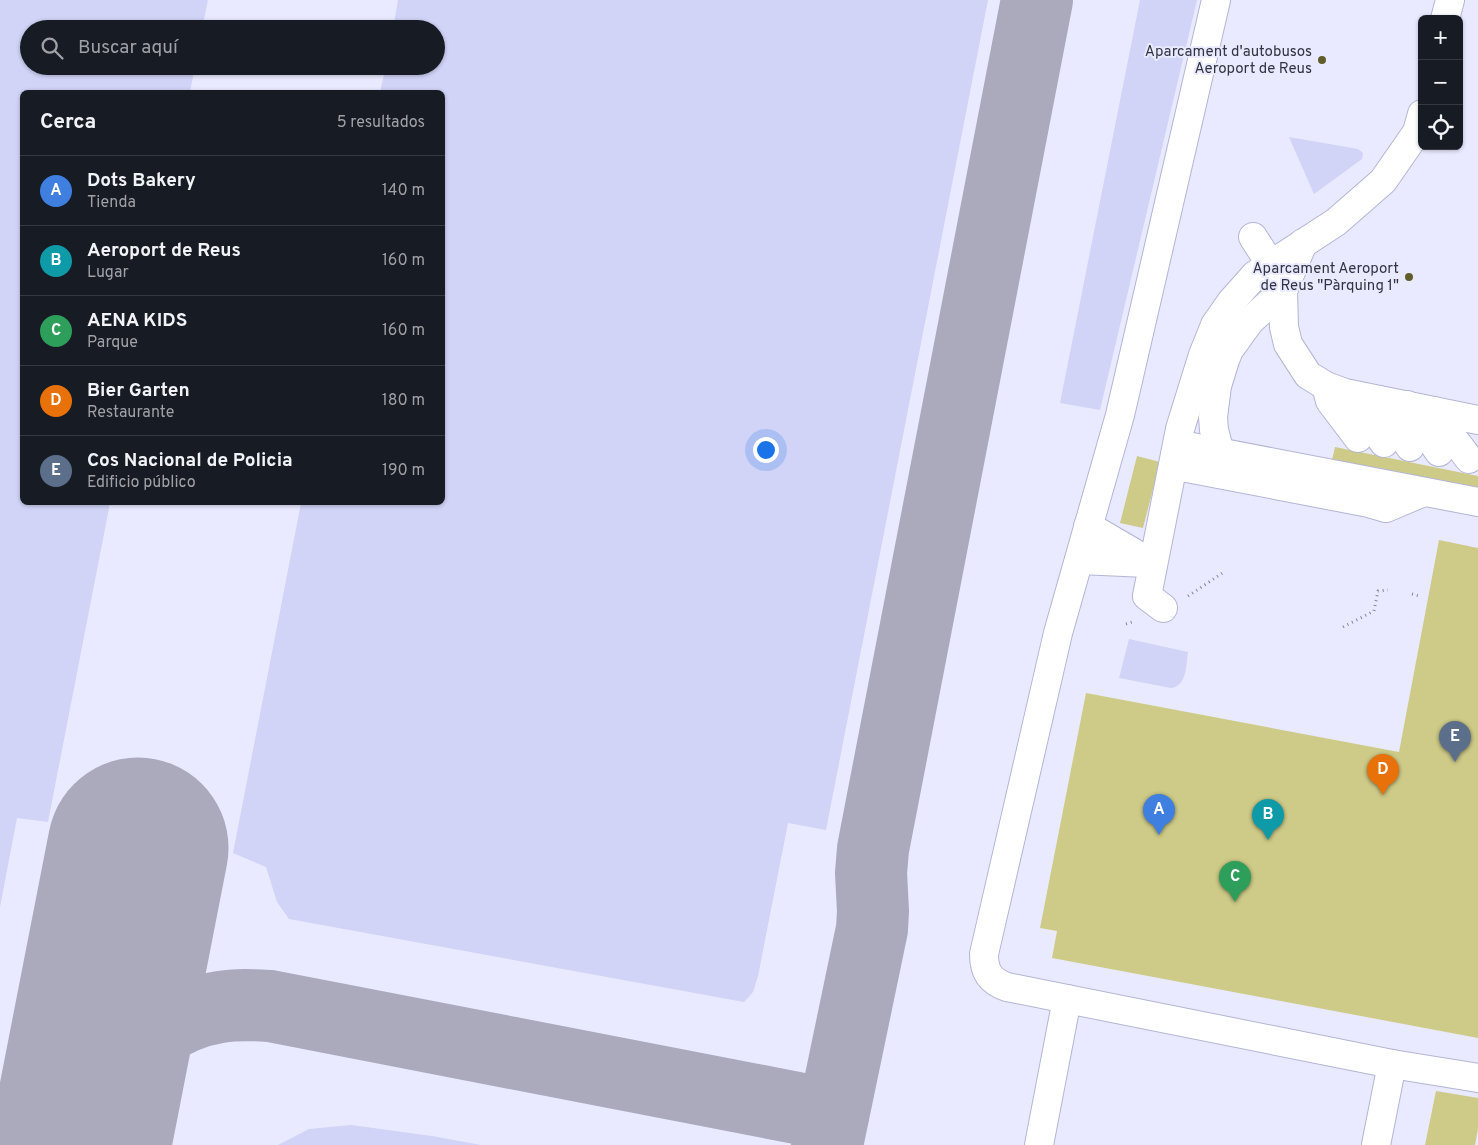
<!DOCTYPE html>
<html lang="es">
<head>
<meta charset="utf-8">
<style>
	body { margin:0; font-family:Overpass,sans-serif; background:#242831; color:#f1f3f6 }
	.controls { position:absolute; right:15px; top:15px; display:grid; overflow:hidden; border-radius:8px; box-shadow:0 1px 4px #0004 }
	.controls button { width:45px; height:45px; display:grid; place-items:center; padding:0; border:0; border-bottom:1px solid #363941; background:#171b24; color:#f1f3f6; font:25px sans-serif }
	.you { position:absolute; left:765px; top:449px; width:18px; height:18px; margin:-12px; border:4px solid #fff; border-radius:50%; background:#1a73e8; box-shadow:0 0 0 8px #1a73e833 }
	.badge { display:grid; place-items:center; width:32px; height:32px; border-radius:50%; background:#b0b09a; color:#fff; font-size:16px; font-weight:700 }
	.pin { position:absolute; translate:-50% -41px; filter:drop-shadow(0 1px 2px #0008) }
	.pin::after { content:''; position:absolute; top:26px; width:18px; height:15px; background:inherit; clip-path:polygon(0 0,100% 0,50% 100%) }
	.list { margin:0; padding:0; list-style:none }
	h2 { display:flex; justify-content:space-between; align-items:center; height:65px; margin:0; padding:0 20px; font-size:21px }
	h2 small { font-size:16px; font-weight:400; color:#9ea1a6 }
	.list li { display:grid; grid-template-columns:32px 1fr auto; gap:15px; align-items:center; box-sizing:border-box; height:70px; padding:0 20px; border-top:1px solid #363941 }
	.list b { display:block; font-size:19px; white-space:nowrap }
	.list p { margin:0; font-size:16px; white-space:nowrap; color:#9ea1a6 }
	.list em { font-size:16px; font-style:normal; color:#9ea1a6 }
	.icon { flex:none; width:28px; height:28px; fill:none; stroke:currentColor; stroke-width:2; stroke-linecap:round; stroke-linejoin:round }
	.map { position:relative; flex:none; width:1478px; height:1145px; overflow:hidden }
	.search { position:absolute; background:#171b24; box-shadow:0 1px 4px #0004; left:20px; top:20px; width:425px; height:55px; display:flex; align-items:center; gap:12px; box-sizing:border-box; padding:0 18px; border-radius:28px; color:#9ea1a6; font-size:19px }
	.panel { position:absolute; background:#171b24; box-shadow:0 1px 4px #0004; left:20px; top:90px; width:425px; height:415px; border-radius:8px }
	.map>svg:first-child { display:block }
</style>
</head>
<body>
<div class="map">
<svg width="1478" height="1145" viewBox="0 0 1478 1145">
	<rect width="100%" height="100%" fill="#e9eaff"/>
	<g fill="#d1d3f7">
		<polygon points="0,0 208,0 202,29 29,29 29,66 195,66 190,92 22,92 22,502 110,503 48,822 17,818 0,907"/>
		<polygon points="398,0 988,0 826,830 788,823 758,976 753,992 744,1002 289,919 277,902 266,867 233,853 301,503 442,502 442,92 380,92 386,66 436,66 436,29 393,29"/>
		<polygon points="1140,0 1197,0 1100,410 1060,403"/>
		<polygon points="1289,137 1358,149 1363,153 1362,159 1314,194"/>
		<path d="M1129,639l59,13c-2,13 -1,34 -17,36l-52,-10z"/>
		<polygon points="351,1125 432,1136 481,1145 278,1145 309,1129"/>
	</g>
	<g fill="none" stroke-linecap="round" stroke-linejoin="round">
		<g stroke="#aaaabc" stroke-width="72">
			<path d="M82,1145c6,-18 11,-37 20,-54 25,-44 68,-76 118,-84 17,-3 33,-2 50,-1l563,109"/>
			<polyline points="827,1145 872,929 873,911 871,873 873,849 1037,0"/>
		</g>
		<polyline stroke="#aaaabc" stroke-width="181" points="80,1145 138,848"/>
	</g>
	<g fill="#cecb88">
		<polygon points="1335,447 1478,476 1478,489 1332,460"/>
		<polygon points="1137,456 1160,462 1143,528 1120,523"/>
		<polygon points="1439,540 1478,548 1478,1038 1052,958 1057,931 1040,928 1086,693 1399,752"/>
		<polygon points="1436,1091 1478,1098 1478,1129 1475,1145 1425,1145"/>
	</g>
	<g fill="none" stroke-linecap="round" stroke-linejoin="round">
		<defs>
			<g id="minor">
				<path d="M1216,0l-96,415 -62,218 -74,321c0,18 6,27 23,33l385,77 86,14"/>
				<polyline points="1445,19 1450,0"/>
				<polyline points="1253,237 1271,265"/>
				<polyline points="1303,243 1283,291 1284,327 1288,344 1308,375 1326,386 1345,393 1478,420"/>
				<polyline points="1326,386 1330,401 1358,438"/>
				<polyline points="1378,400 1410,447"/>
				<polyline points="1355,402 1384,443"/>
				<polyline points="1407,405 1439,452"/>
				<polyline points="1434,411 1443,425 1469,459"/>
				<polyline points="1192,447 1478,502"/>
				<polyline points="1220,453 1214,430 1213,417 1217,386 1225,360 1229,350 1250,321 1283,291"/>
				<polyline points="1187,468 1369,503 1386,508 1424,492"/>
				<polyline points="1088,526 1153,564"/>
				<polyline points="1079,560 1147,563"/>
				<polyline points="1163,608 1147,596 1180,429 1203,355 1215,325 1231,302 1255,275 1336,222 1383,181 1417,132 1422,114"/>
				<polyline points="1039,1145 1067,999"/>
				<polyline points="1376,1145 1392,1064"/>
			</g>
		</defs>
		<use href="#minor" stroke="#b3b5d6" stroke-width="30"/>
		<g stroke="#868797" stroke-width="3" stroke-dasharray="1 4" stroke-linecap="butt">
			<polyline points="1412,594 1419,596"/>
			<polyline points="1188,596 1224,572"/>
			<polyline points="1126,624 1135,621"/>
			<polyline points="1343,627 1374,611 1378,591 1388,590"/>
		</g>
		<use href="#minor" stroke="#fff" stroke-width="28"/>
	</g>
	<g fill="#605d2a" stroke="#e9eaff" stroke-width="2">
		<circle cx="1322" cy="60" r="5"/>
		<circle cx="1409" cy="277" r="5"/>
	</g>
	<g text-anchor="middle" stroke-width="4" stroke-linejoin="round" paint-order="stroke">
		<g font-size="15" fill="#333441" stroke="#e9eaff" text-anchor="end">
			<text x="1312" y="56">Aparcament d'autobusos<tspan x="1312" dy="17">Aeroport de Reus</tspan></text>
			<text x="1399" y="273">Aparcament Aeroport<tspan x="1399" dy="17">de Reus "Pàrquing 1"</tspan></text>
		</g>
	</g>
</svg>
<div class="controls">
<button>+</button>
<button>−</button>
<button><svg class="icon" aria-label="locate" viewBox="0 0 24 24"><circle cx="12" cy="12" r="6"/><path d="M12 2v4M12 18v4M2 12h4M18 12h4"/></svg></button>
</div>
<div class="you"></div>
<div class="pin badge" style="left:1159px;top:835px;background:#3f7fe0">A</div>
<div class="pin badge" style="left:1268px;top:840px;background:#0f9aa8">B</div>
<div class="pin badge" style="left:1235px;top:902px;background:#2e9e5b">C</div>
<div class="pin badge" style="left:1383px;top:795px;background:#e8710a">D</div>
<div class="pin badge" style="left:1455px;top:762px;background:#5c6f8a">E</div>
<div class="search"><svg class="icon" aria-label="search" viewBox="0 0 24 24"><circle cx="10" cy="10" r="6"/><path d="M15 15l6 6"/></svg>Buscar aquí</div>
<section class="panel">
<h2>Cerca<small>5 resultados</small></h2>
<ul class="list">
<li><span class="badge" style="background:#3f7fe0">A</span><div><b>Dots Bakery</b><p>Tienda</p></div><em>140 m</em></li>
<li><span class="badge" style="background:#0f9aa8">B</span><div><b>Aeroport de Reus</b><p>Lugar</p></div><em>160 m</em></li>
<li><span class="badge" style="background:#2e9e5b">C</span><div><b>AENA KIDS</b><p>Parque</p></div><em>160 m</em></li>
<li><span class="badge" style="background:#e8710a">D</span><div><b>Bier Garten</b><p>Restaurante</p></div><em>180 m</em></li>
<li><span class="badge" style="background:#5c6f8a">E</span><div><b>Cos Nacional de Policia</b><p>Edificio público</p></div><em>190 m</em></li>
</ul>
</section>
</div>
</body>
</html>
